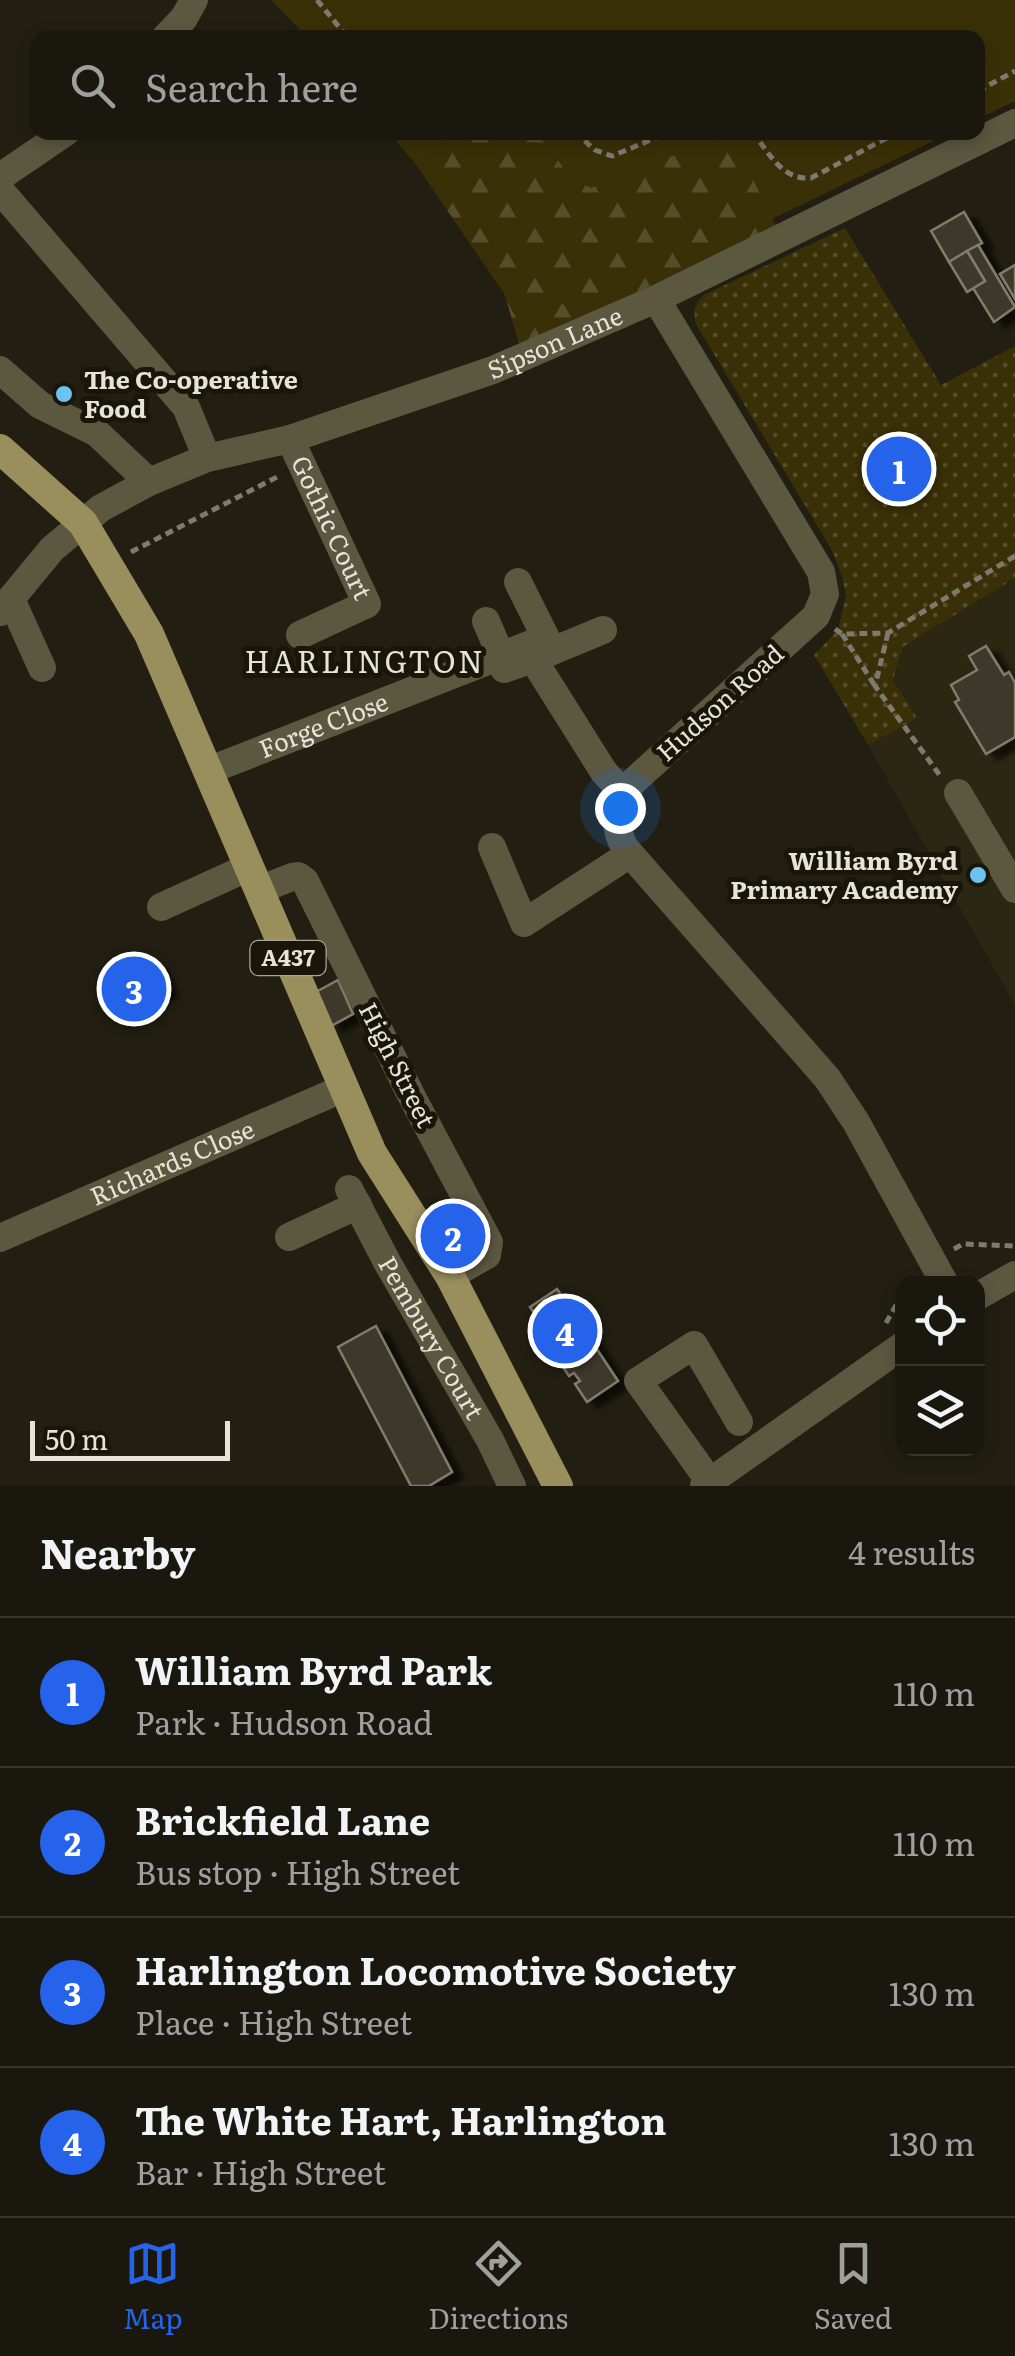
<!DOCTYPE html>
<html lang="en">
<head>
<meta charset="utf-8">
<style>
	body { margin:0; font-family:Literata,serif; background:#27241c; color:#f1f3f6 }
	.controls { position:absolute; right:30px; bottom:30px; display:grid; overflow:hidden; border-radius:20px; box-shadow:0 5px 15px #0003 }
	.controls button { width:90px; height:90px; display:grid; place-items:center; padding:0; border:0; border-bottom:2px solid #38362e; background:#1a170e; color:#f1f3f6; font:50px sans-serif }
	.scale { position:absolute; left:30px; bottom:25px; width:200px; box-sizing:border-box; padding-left:10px; border:5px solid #e5e3da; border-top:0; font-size:28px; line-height:35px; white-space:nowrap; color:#e5e3da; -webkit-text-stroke:8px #191609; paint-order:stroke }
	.you { position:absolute; left:620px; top:808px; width:35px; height:35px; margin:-25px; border:8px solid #fff; border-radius:50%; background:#1a73e8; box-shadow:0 0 0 15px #1a73e833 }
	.badge { display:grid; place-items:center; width:65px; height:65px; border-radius:50%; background:#2563eb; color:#fff; font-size:32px; font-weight:700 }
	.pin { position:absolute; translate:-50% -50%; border:5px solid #fff; box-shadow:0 2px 10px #0006 }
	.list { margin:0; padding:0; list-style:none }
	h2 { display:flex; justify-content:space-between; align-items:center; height:130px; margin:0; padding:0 40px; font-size:42px }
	h2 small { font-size:32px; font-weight:400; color:#9f9f9e }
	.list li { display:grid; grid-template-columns:65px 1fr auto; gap:30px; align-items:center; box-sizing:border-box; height:150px; padding:0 40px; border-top:2px solid #38362e }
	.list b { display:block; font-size:38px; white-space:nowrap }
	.list p { margin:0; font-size:32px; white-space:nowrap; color:#9f9f9e }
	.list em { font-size:32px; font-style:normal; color:#9f9f9e }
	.icon { flex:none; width:55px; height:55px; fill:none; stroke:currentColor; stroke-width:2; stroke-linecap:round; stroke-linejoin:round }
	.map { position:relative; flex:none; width:1015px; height:1486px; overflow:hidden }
	.search { position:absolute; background:#1a170e; box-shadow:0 5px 15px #0003; left:30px; right:30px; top:30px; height:110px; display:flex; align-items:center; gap:25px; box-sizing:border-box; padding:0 35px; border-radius:20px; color:#9f9f9e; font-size:38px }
	.sheet { height:730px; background:#1a170e }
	nav { display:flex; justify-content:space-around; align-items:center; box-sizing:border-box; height:140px; border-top:2px solid #38362e; background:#1a170e; font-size:28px; color:#9f9f9e }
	nav a { display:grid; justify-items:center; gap:5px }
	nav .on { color:#2563eb }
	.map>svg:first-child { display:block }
</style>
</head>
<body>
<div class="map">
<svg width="1015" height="1486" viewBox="0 0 1015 1486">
	<defs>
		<pattern id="grass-dots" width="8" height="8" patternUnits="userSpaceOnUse" patternTransform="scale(2.5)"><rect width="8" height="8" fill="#3a3007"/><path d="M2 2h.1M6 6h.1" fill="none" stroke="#564e2b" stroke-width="1.8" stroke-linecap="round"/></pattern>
		<pattern id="forest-firs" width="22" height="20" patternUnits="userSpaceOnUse" patternTransform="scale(2.5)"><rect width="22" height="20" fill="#3a3007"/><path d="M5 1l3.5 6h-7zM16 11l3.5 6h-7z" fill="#564e2b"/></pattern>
		<filter id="shadow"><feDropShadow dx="11" dy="6" stdDeviation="2.5" flood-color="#0009"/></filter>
	</defs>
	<rect width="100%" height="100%" fill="#221f12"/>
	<polygon fill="#2c2713" points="1015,578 1015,1005 868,745 917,718 893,678 903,647"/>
	<path fill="url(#grass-dots)" d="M845,228l96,157 74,-39v232l-112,69 -10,32 24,39 -49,27 -54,-90 24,-25 8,-34 -4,-20 -9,-24 -137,-228c-3,-14 -2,-20 8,-29z"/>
	<polygon fill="url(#forest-firs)" points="457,133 540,133 569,176 718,141 739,148 776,226 520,348 505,295 415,163"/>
	<g fill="#3a3007">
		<polygon points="271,0 1015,0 1015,101 978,119 978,38 307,37"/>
		<polygon points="389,133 457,133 415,163"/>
		<polygon points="540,133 950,133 772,219 738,148 718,141 701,145 591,188 569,176"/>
	</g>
	<g fill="#3c392b" stroke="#807c6c" stroke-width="2.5" filter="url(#shadow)">
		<polygon points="964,212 982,243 949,262 931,231"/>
		<polygon points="978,245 1015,307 994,322 973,288 985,281 967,251"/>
		<polygon points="967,251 985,281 967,292 949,262"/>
		<polygon points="1015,265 1015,299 1000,274"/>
		<polygon points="986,646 1004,675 1009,672 1015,683 1015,737 986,754 955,702 959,700 951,685 977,670 969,656"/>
		<polygon points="156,965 167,991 111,1013 101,987"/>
		<polygon points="338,980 353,1014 331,1026 316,992"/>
		<polygon points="557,1289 618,1381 587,1402 575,1384 580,1381 574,1373 569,1376 557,1358 562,1354 530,1307"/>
		<polygon points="376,1326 452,1472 429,1486 411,1486 338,1347"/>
	</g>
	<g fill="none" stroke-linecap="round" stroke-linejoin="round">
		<g stroke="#7d7a6f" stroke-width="5" stroke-dasharray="8 5" stroke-linecap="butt">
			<polyline points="317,0 348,38"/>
			<polyline points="978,91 1015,71"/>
			<polyline points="575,132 595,150 612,156 670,132"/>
			<path d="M752,132c18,21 29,48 59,46l87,-46"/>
			<polyline points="131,552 281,475"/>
			<polyline points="835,629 842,634 888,633 1015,556"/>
			<polyline points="888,633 875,686 941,777"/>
			<polyline points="842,634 875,686"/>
			<polyline points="954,1249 963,1244 1015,1246"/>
			<polyline points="886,1323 902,1295"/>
		</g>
		<g stroke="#5c573f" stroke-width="28">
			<polyline points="165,38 184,18 194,0"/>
			<polyline points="0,177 66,132"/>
			<polyline points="0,190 186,407 207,458"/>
			<path d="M656,299l165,273 4,22 -9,22 -182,165c-18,21 -23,41 -9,67l202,230 29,44 89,162"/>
			<polyline points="0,370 40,405 97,433 149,482"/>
			<path id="s1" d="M290,439l77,165 -67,31"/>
			<polyline points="11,599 42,668"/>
			<path id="s2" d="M0,612l52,-63 49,-41 48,-26 58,-24 83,-19 203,-69 163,-71 359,-176"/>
			<polyline points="486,621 501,656"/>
			<polyline points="533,659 603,630"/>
			<polyline points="504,669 533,659 604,772 624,794"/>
			<path id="s3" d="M210,770l336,-132 -28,-56"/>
			<polyline points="958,793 1015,889"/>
			<polyline points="492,847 524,923 630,854"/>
			<polyline points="259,890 292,877 298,876 305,881 410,1093 489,1242 487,1255 450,1276"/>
			<polyline points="161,907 249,867"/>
			<path id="s4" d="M349,1189l38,73 103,178 22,46"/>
			<polyline points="289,1237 358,1205"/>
			<path id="s5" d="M0,1238l344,-150"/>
			<polyline points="978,1296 1015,1275"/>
			<polyline points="710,1482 638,1381 694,1345 739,1422"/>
			<polyline points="704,1486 902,1346"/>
		</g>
		<polyline stroke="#9a8e5c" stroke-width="30" points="0,449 83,523 149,634 372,1153 450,1276 558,1486"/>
	</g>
	<g fill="#6cc3f2" stroke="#191609" stroke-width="4">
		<circle cx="64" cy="394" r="10"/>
		<circle cx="978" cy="875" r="10"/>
	</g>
	<g text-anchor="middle" stroke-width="10" stroke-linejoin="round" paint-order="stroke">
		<rect fill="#191609" stroke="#a8a69b" stroke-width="2.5" x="250.5" y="941" width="75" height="34" rx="8"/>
		<g font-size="22" font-weight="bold" fill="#e5e3da">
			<text x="288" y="966">A437</text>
		</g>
		<g font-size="25" fill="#e5e3da" stroke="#191609">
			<text dy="9" stroke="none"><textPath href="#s2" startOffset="630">Sipson Lane</textPath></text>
			<text dy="9" stroke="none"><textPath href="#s1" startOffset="98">Gothic Court</textPath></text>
			<text transform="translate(720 703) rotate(-42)" y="9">Hudson Road</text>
			<text dy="9" stroke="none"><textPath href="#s3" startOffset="122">Forge Close</textPath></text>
			<text transform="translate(397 1065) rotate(63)" y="9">High Street</text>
			<text dy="9" stroke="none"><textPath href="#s5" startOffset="188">Richards Close</textPath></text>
			<text dy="9" stroke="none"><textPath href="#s4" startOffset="170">Pembury Court</textPath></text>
		</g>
		<g font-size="25" font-weight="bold" fill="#e5e3da" stroke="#191609" text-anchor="start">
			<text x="84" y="389">The Co-operative<tspan x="84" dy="29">Food</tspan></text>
			<text x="958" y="870" text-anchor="end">William Byrd<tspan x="958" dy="29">Primary Academy</tspan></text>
		</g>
		<g font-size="30" letter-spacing="2.5" fill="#e5e3da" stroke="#191609">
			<text x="365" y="673">HARLINGTON</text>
		</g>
	</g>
</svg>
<div class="controls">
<button><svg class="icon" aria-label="locate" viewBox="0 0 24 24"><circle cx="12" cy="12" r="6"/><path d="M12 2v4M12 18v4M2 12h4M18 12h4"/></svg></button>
<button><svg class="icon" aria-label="layers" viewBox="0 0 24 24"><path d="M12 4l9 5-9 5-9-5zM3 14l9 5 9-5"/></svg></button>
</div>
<div class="scale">50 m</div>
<div class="you"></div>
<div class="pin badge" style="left:899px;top:469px">1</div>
<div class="pin badge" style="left:453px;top:1236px">2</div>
<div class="pin badge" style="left:134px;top:989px">3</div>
<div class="pin badge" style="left:565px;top:1331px">4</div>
<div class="search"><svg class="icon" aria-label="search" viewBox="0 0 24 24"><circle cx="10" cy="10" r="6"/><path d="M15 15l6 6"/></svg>Search here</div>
</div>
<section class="sheet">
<h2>Nearby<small>4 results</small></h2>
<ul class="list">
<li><span class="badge">1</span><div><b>William Byrd Park</b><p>Park · Hudson Road</p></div><em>110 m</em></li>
<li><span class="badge">2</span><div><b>Brickfield Lane</b><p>Bus stop · High Street</p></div><em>110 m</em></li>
<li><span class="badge">3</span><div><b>Harlington Locomotive Society</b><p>Place · High Street</p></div><em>130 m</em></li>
<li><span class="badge">4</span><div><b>The White Hart, Harlington</b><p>Bar · High Street</p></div><em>130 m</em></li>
</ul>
</section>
<nav>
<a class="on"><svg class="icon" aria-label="map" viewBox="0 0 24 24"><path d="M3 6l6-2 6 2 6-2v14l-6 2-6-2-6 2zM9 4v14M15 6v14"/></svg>Map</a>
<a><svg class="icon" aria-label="directions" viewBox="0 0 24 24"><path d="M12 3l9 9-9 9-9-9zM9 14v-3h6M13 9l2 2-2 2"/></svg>Directions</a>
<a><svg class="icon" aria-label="saved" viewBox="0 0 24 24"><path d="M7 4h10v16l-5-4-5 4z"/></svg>Saved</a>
</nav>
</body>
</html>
